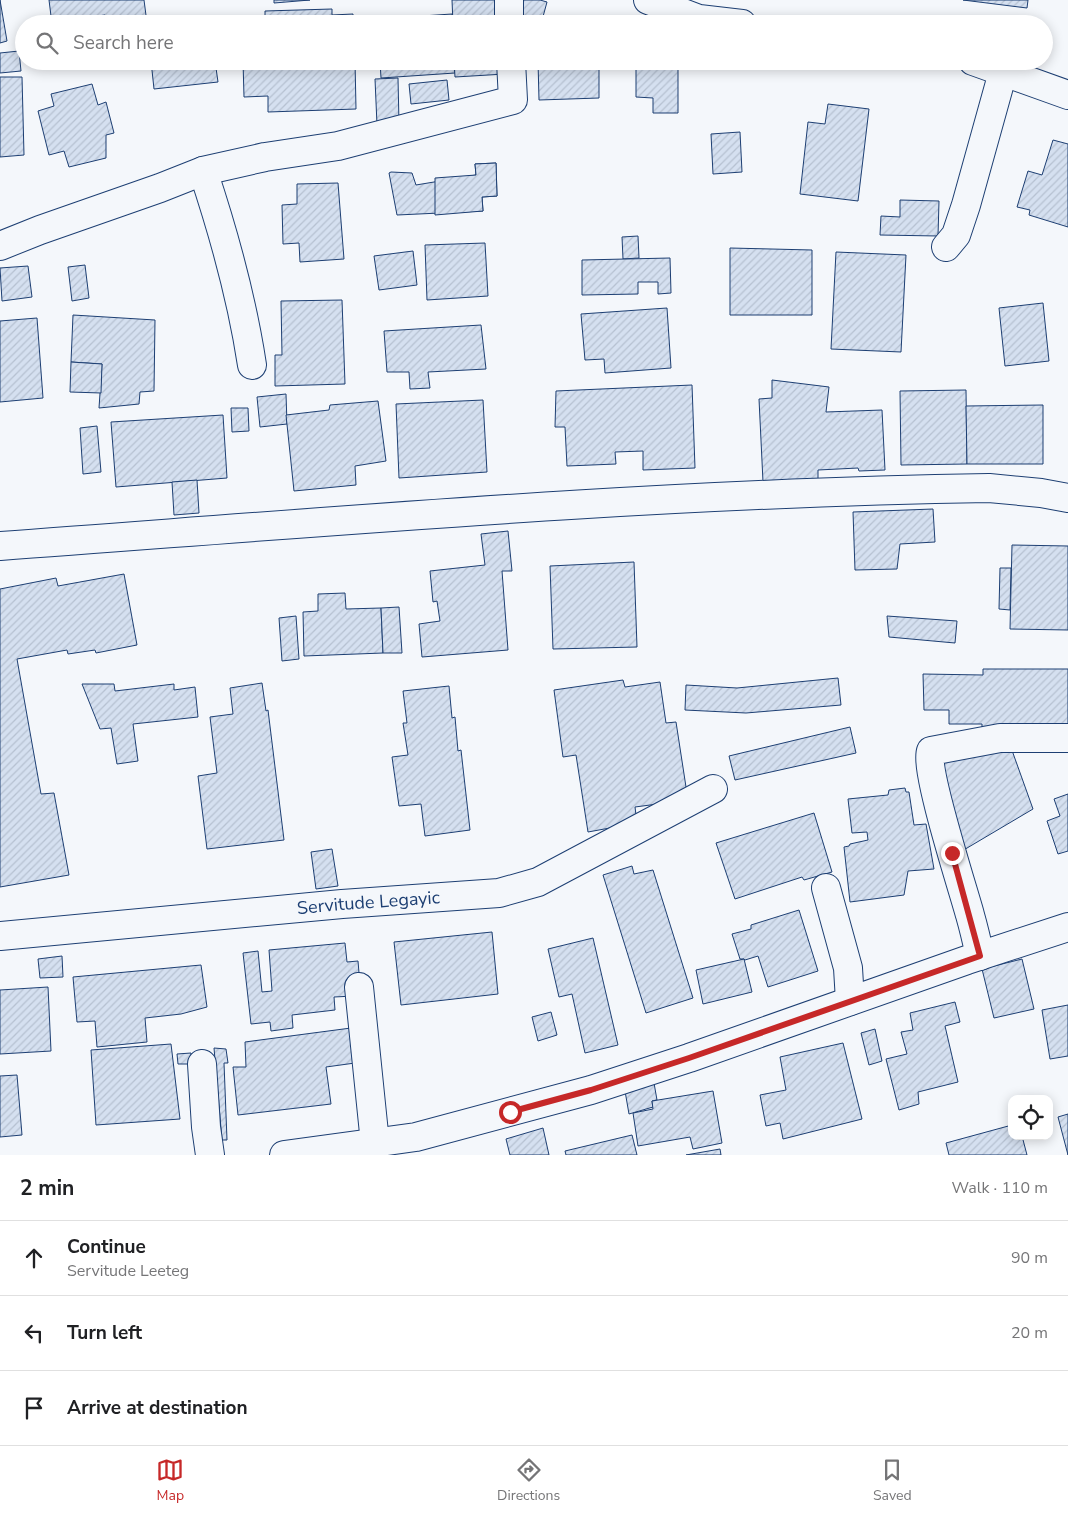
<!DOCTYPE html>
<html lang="en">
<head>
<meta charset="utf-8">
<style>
	body { margin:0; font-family:"Nunito Sans",sans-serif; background:#f2f2f2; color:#202124 }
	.controls { position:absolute; right:15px; bottom:15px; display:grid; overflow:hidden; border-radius:10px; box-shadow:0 2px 12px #0003 }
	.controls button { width:45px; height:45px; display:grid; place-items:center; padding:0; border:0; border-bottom:1px solid #e0e0e0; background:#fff; color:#202124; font:25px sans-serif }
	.stop { position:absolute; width:15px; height:15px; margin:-11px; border:4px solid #c62828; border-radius:50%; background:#fff }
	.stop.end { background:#c62828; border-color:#fff; box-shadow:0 1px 5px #0008 }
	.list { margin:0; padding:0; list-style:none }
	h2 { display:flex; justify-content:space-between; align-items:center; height:65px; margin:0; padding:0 20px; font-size:21px }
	h2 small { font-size:16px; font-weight:400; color:#757577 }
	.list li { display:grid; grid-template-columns:32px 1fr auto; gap:15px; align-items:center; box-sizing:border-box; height:75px; padding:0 20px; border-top:1px solid #e0e0e0 }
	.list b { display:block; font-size:19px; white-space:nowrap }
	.list p { margin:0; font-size:16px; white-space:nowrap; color:#757577 }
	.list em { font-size:16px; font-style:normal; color:#757577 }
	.icon { flex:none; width:28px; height:28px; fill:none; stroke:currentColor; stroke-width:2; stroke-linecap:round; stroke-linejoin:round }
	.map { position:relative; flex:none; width:1068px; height:1155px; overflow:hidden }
	.search { position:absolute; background:#fff; box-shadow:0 2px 12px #0003; left:15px; right:15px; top:15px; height:55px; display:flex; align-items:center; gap:12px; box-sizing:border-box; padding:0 18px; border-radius:28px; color:#757577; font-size:19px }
	.sheet { height:290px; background:#fff }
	nav { display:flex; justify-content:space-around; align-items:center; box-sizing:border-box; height:70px; border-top:1px solid #e0e0e0; background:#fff; font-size:14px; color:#757577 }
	nav a { display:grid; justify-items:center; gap:2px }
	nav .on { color:#c62828 }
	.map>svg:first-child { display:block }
</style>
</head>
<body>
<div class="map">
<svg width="1068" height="1155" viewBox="0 0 1068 1155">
	<defs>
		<pattern id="building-hatch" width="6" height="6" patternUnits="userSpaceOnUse" patternTransform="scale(1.25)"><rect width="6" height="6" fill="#d5e0f0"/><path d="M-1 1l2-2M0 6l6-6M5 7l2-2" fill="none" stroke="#b6c1d1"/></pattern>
	</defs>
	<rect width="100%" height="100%" fill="#f4f7fb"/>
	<g fill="url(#building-hatch)" stroke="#1d3f73">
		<polygon points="0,0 7,41 0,43"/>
		<polygon points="49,0 144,0 147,23 106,24 105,15 83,18 84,24 52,24"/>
		<polygon points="274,0 310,0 274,3"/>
		<polygon points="452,0 500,0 502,24 453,24"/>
		<polygon points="518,0 540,0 547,2 541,24 533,24 513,18"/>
		<polygon points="963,0 1028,0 1027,8"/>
		<polygon points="332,9 332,15 353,14 353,24 265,24 265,11"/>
		<polygon points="452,14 452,24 378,24 377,19"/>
		<polygon points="19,51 21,71 0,73 0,53"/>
		<polygon points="151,61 215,61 218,82 154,89"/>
		<polygon points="243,61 355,61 356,109 268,112 268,96 244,97"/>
		<polygon points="380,61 454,61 455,73 381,78"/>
		<polygon points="454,61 504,61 505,74 455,77"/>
		<polygon points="538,61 599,61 599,98 539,100"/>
		<polygon points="636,61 678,61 678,113 653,113 653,98 636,97"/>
		<polygon points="0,77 22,77 24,155 0,157"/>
		<polygon points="398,78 399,124 377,125 375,79"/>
		<polygon points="447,80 449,100 411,104 409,84"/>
		<polygon points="92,84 98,105 106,102 114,133 106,135 106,158 69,167 64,151 49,155 38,111 54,106 51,94"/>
		<polygon points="828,104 869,109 858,201 800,194 808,122 825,124"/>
		<polygon points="740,132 742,172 713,174 711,134"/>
		<polygon points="1053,140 1068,144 1068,227 1029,215 1030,210 1017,207 1028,171 1042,175"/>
		<polygon points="496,163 497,196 482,197 483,211 397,215 389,173 391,172 412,173 416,185 476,175 475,164"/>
		<polygon points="496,163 497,196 482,197 483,211 435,215 435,178 476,175 475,164"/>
		<polygon points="338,183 344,259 300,262 299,243 283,244 282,205 297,204 297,184"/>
		<polygon points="900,200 939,201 938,236 880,235 881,216 900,217"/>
		<polygon points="638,236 639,258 623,259 622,237"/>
		<polygon points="485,243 488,296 427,300 425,245"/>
		<polygon points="730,248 812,250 812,315 730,315"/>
		<polygon points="413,251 417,285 379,290 374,256"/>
		<polygon points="836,252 906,255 901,352 831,349"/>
		<polygon points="670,258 671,293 658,294 658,282 638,282 638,294 582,295 582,260"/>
		<polygon points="85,265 89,298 72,301 68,267"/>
		<polygon points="28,266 32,297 2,301 0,268"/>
		<polygon points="342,300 345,384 275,386 275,355 282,355 281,301"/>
		<polygon points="1043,303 1049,361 1005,366 999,308"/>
		<polygon points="667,308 671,368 605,373 604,359 585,360 581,314"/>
		<polygon points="73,315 155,320 154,391 140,392 139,404 99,408 102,364 71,362"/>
		<polygon points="37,318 43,398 0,402 0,321"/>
		<polygon points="481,325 486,369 428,372 430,388 410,389 409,372 387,372 384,331"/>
		<polygon points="71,362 102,364 101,393 70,392"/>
		<polygon points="772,380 829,387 826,412 882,410 885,470 859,471 858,468 818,470 818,479 763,482 759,399 772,398"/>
		<polygon points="692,385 695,468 643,470 643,451 615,452 616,464 567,466 565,427 555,427 556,391"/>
		<polygon points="966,390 967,464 901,465 900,391"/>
		<polygon points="286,394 287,424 260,427 257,397"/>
		<polygon points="483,400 487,472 399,478 396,404"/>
		<polygon points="378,401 386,461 355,466 356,485 294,491 286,415 329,410 330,405"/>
		<polygon points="1043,405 1043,464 967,464 966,406"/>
		<polygon points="231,408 248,408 249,431 232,432"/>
		<polygon points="223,415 227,478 116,487 111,422"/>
		<polygon points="97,426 101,472 83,474 80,428"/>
		<polygon points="197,480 199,513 174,515 172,482"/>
		<polygon points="933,509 935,542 900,544 897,569 855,570 853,512"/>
		<polygon points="508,531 512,571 502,571 508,650 422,657 419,624 440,621 437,601 433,602 430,571 485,565 481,534"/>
		<polygon points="1012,545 1068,546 1068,630 1010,629"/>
		<polygon points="634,562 637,647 553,649 550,566"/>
		<polygon points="1000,568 1011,568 1010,610 999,609"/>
		<polygon points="124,574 137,645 96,653 95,650 68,654 67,650 17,659 41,794 54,793 69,875 0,887 0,589 56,578 58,586"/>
		<polygon points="345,593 346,609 381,608 383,653 304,656 303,612 318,611 318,594"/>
		<polygon points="399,607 402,653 383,653 381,608"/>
		<polygon points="296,616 299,659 282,661 279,618"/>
		<polygon points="887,616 957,621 955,643 889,637"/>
		<polygon points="983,669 1068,669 1068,731 982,731 982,724 949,724 949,710 924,710 923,674 983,675"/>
		<polygon points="838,678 841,705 746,713 685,710 686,685 737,688"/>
		<polygon points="623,680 625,687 660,682 666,723 676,722 688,800 635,807 637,823 588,832 576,755 563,757 554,690"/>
		<polygon points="262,683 266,711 268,710 284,840 207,849 198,776 217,773 210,717 233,714 230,688"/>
		<polygon points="82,684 114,684 115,691 174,684 174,690 195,687 198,717 133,724 138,761 117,764 111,728 100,729"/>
		<polygon points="449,686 452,718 455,717 458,751 461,750 470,830 425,836 421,804 399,806 392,757 408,755 403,723 407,723 403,691"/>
		<polygon points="850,727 856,753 735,780 729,756"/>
		<polygon points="1009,742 1033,809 962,851 934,766"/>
		<polygon points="905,788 906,792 909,792 914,825 926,824 934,869 908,871 904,895 850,902 844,847 849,846 850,844 868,840 867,832 852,833 848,799 888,795 889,790"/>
		<polygon points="1068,794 1068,851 1058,854 1047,821 1060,816 1054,799"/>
		<polygon points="814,813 832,872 804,880 802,877 735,899 716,843"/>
		<polygon points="332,849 338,886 316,889 311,852"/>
		<polygon points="632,866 634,874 653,870 693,998 646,1013 603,875"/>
		<polygon points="799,910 818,971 768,987 758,956 745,960 744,959 740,959 732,934 751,929 751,925"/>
		<polygon points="492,932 498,994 401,1005 394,942"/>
		<polygon points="593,938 618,1045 585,1053 572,994 559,997 548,949"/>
		<polygon points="345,943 347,962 358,961 360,985 354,996 334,997 335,1010 292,1015 293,1028 271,1031 270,1022 251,1024 243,953 258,951 262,992 272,991 269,950"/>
		<polygon points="62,956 63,977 40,978 38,959"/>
		<polygon points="744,959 752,992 703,1004 696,970"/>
		<polygon points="1022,959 1034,1009 994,1018 982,969"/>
		<polygon points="201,965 207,1007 181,1014 145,1018 147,1042 97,1047 95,1021 77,1022 73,977"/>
		<polygon points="48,987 51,1051 0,1054 0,990"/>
		<polygon points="955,1002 960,1022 945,1026 958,1082 918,1092 919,1104 899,1110 886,1059 907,1054 901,1032 913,1030 910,1013"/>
		<polygon points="1068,1005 1068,1056 1050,1059 1042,1010"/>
		<polygon points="551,1012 557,1035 538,1041 532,1017"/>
		<polygon points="351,1028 355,1063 326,1067 331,1104 238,1115 233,1067 246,1067 245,1042"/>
		<polygon points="875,1029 882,1061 869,1065 861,1033"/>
		<polygon points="843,1043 862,1119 783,1139 780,1123 766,1126 760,1095 786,1090 780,1057"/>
		<polygon points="171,1044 180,1119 96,1125 91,1050"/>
		<polygon points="214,1048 226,1049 228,1063 224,1063 227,1140 222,1140"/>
		<polygon points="191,1053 192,1064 178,1064 177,1054"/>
		<polygon points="17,1075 22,1135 0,1137 0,1076"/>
		<polygon points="654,1083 657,1100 652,1101 653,1107 629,1114 625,1091"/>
		<polygon points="713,1091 722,1143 693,1149 690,1137 638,1146 633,1113 653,1109 652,1101"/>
		<polygon points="1068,1114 1068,1155 1058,1117"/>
		<polygon points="1012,1125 1012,1136 1022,1136 1027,1155 949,1155 946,1143"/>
		<polygon points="543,1128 549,1155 510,1155 506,1139"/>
		<polygon points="632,1135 637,1155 566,1155 565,1151"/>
		<polygon points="720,1149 721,1155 686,1155"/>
	</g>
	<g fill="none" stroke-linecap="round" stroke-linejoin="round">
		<defs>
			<g id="minor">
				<polyline points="509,0 509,24"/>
				<polyline points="648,0 699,19 742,24"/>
				<polyline points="973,61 1068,95"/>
				<path d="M203,171c21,63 39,128 49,194"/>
				<polyline points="0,246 40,230 160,188 203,171 265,157 338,146 513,100 511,61"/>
				<polyline points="946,247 956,235 966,205 1003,72"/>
				<path d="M0,546c329,-24 658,-53 989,-58l52,5 27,5"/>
				<polyline points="826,888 848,968 850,1001"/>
				<path id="s1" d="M0,936l342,-32 157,-11 39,-11 175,-93"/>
				<path d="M980,956c-3,-14 -6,-27 -10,-41 -7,-26 -46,-146 -39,-164l69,-13h68"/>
				<polyline points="359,987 375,1143"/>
				<polyline points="202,1064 206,1127 210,1155"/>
				<polyline points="284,1155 416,1137 591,1090 689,1058 967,960 1068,927"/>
			</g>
		</defs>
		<use href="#minor" stroke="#1d3f73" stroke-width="30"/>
		<use href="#minor" stroke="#f4f7fb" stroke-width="28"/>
	</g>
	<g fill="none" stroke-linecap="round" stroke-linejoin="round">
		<polyline stroke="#c62828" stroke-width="6" points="510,1112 591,1090 689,1058 980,956 952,853"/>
	</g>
	<g text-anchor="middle" stroke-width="4" stroke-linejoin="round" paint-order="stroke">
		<g font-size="18" fill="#1d3f73" stroke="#f4f7fb">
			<text dy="6" stroke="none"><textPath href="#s1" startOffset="370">Servitude Legayic</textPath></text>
		</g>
	</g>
</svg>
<div class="controls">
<button><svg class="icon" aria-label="locate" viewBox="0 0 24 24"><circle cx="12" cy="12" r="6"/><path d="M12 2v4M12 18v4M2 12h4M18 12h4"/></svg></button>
</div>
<div class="stop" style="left:510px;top:1112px"></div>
<div class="stop end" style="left:952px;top:853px"></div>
<div class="search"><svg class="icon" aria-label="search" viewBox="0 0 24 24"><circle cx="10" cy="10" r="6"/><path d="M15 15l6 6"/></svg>Search here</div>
</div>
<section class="sheet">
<h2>2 min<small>Walk · 110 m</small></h2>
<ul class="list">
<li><svg class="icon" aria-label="ahead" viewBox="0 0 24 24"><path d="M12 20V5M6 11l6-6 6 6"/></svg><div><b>Continue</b><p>Servitude Leeteg</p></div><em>90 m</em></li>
<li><svg class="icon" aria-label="left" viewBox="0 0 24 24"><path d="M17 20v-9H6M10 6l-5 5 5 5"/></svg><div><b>Turn left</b></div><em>20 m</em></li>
<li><svg class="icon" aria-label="arrive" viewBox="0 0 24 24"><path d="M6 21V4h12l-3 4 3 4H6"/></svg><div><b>Arrive at destination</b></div></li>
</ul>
</section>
<nav>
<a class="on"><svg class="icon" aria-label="map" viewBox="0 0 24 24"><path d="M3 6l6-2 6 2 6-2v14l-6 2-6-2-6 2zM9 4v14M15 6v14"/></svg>Map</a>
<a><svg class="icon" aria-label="directions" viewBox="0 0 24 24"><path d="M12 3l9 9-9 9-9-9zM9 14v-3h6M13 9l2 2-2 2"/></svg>Directions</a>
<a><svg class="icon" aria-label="saved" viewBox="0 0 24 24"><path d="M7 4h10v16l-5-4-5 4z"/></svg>Saved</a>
</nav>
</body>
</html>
